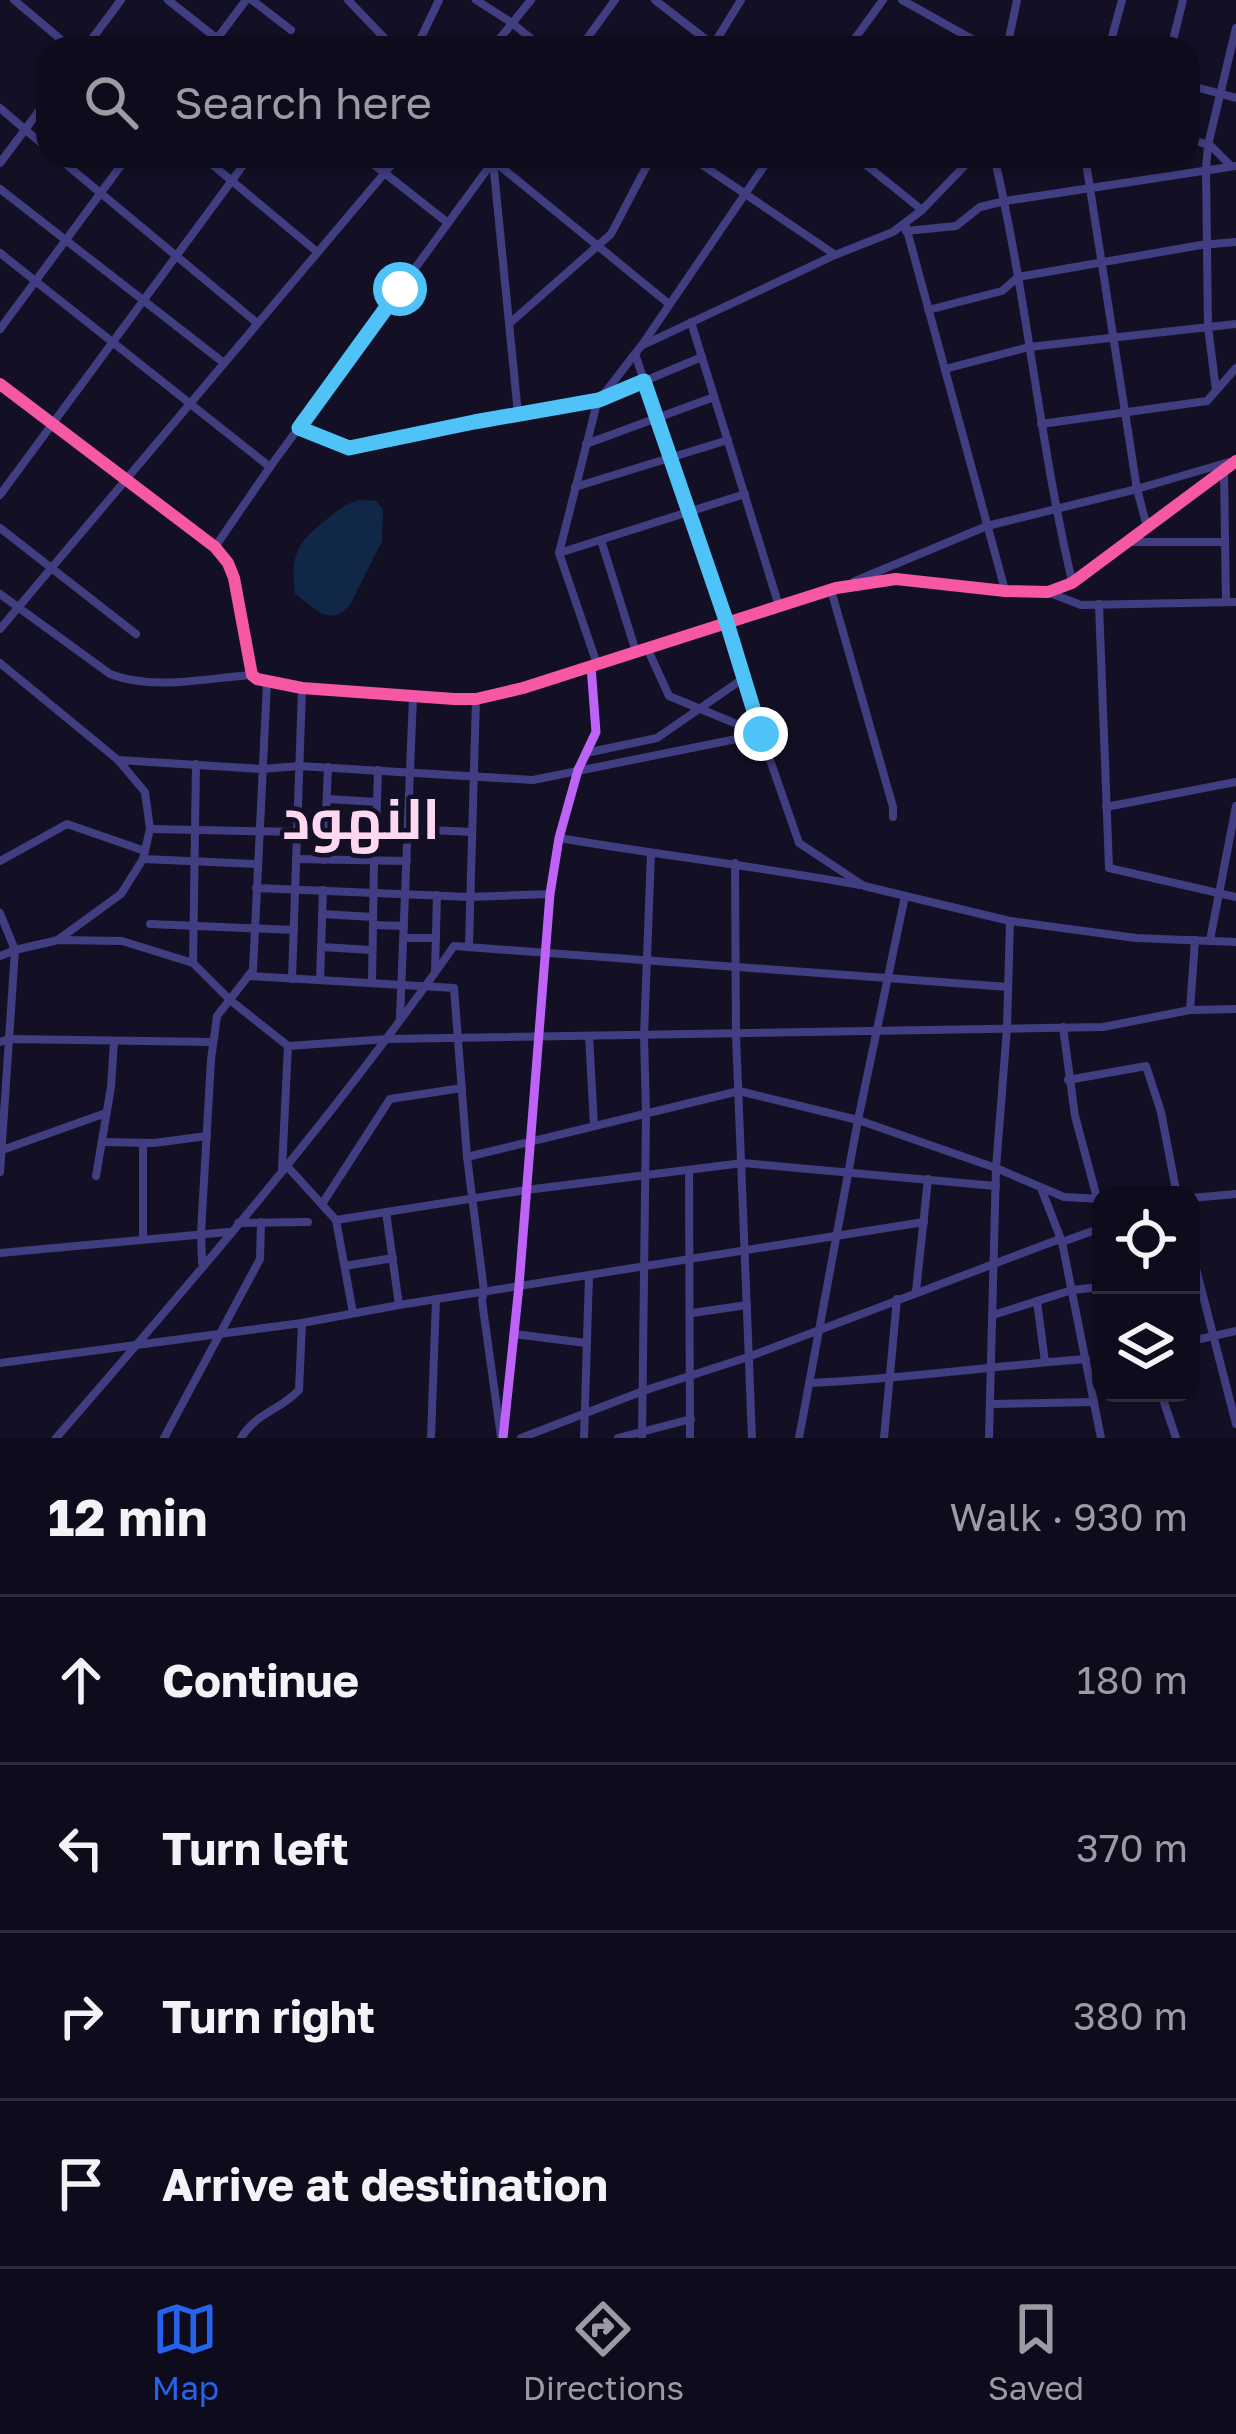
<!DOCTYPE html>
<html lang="en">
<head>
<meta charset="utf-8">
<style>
	body { margin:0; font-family:"Golos Text",Cairo,sans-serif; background:#1c1a29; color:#f1f3f6 }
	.controls { position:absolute; right:36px; bottom:36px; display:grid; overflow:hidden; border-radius:24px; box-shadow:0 3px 9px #0004 }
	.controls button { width:108px; height:108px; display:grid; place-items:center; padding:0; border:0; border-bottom:3px solid #2e2c3b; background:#0e0c1c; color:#f1f3f6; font:60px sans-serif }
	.stop { position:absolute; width:36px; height:36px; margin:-27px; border:9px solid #4fc3f7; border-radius:50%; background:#fff }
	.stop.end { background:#4fc3f7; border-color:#fff; box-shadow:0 3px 12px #0008 }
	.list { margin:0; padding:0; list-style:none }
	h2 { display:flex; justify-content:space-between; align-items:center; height:156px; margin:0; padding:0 48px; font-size:51px }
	h2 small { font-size:39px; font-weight:400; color:#9b9ba3 }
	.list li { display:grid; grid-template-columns:78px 1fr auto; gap:36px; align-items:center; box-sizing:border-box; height:168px; padding:0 48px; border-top:3px solid #2e2c3b }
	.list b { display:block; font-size:45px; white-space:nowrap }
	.list em { font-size:39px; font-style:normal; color:#9b9ba3 }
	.icon { flex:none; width:66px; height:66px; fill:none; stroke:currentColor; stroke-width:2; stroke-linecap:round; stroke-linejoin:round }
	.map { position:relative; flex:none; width:1236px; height:1438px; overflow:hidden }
	.search { position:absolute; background:#0e0c1c; box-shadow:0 3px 9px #0004; left:36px; right:36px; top:36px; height:132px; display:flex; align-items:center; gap:30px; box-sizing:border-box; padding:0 42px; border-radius:36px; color:#9b9ba3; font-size:45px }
	.sheet { height:828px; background:#0e0c1c }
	nav { display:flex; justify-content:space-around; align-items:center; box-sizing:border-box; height:168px; border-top:3px solid #2e2c3b; background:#0e0c1c; font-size:33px; color:#9b9ba3 }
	nav a { display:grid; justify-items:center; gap:6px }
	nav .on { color:#2563eb }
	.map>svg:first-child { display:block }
</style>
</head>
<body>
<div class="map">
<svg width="1236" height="1438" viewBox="0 0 1236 1438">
	<rect width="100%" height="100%" fill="#131025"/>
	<path fill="#112748" d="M361,500l15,1 7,8 -1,32 -31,62c-22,27 -36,4 -56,-9 -5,-38 2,-52 32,-75 11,-8 20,-17 34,-19z"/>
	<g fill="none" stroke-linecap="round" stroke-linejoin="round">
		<g stroke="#403e81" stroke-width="8">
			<polyline points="14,0 71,48"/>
			<polyline points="168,0 229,48"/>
			<polyline points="252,0 291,30"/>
			<polyline points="348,0 394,48"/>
			<polyline points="476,0 512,23 543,48"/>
			<polyline points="655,0 717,48"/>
			<polyline points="902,0 988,48"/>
			<polyline points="712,47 741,0"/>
			<polyline points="85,48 121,0"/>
			<polyline points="210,48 246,0"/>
			<polyline points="416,48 439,0"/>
			<polyline points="492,48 531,0"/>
			<polyline points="580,48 615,0"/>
			<polyline points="848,48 883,0"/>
			<polyline points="1007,48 1017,0"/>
			<polyline points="1109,48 1122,0"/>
			<polyline points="1171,48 1183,0"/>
			<polyline points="1188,85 1236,98"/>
			<polyline points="0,108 48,149"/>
			<polyline points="1188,138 1211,146 1231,166"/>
			<polyline points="56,156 257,323"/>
			<polyline points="202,156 316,251"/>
			<polyline points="363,156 448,223"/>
			<polyline points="487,156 493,161 518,414"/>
			<polyline points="689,156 834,254"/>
			<polyline points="855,156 922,210"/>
			<path d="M994,156c33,140 45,285 78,425"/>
			<polyline points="1085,156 1137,489 1147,527"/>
			<polyline points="495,162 669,304"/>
			<polyline points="0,163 48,99"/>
			<polyline points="0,189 224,363"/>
			<polyline points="905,223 1005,590"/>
			<polyline points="906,231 956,226 980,207 1005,201 1236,166"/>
			<polyline points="0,253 270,467"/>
			<polyline points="928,310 1002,291 1018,277 1201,245 1236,242"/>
			<polyline points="691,322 779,606"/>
			<polyline points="510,323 611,234 652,156"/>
			<polyline points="0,329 128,156"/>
			<polyline points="642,345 771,156"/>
			<polyline points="945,369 1029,347 1236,324"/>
			<polyline points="1216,390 1208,327 1206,169 1208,145 1236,28"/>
			<polyline points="1041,424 1207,401 1236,368"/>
			<polyline points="299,428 349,448 599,400 702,357"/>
			<polyline points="586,444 714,397"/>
			<polyline points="1224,472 1226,602"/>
			<polyline points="575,487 728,440"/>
			<polyline points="0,495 250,156"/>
			<polyline points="0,528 136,634"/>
			<polyline points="601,540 636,652"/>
			<polyline points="1131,542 1225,542"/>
			<polyline points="215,547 270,467 497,156"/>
			<polyline points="559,553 745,494"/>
			<polyline points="855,581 987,526 1137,489 1229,462"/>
			<polyline points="831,590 893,807 893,817"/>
			<polyline points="1050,593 1081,605 1236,602"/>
			<path d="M0,594l110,80c44,17 96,4 142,1"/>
			<polyline points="1099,604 1109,868 1236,897"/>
			<polyline points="0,629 399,156"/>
			<polyline points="647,648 669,696 761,734 799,843 864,886 1010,921 1136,938 1236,942"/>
			<polyline points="0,663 118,760 145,792 150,829 143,859 121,894 59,939"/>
			<polyline points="597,664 559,553 597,403 641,346 835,255 893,232 922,210 974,156"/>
			<polyline points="586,753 657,738 744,678"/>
			<polyline points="118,760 262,769 299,766 533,780 761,734 727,623 635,354"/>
			<polyline points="327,799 377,802"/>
			<polyline points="1106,807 1236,782"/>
			<polyline points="150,829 297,832"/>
			<polyline points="408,829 472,832"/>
			<polyline points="325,832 408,835"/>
			<polyline points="376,834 378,770"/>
			<path d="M559,838c101,17 201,29 301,47"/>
			<polyline points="143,859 257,864"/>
			<polyline points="296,859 407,861"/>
			<polyline points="324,860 328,767"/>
			<polyline points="0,861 67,824 145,851"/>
			<polyline points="735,863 736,1035 752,1438"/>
			<polyline points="256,888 470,897 550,894"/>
			<polyline points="0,913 15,950 0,1172"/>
			<polyline points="322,914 373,917"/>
			<polyline points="150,924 294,930"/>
			<polyline points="373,925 404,926"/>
			<polyline points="404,938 436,938"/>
			<polyline points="1210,940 1236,806"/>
			<polyline points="469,945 476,699"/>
			<polyline points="321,947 372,950"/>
			<polyline points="0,956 15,950 58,940 122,941 193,963 230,1000 288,1046 282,1169"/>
			<polyline points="193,963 196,764"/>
			<polyline points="435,971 437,895"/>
			<polyline points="248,976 454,988 467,1157 484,1291 482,1301 501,1437"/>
			<polyline points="292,979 302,689"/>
			<polyline points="320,980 323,890"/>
			<polyline points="372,982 374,861"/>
			<polyline points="1190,1010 1195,940"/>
			<polyline points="400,1017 413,697"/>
			<polyline points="1063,1027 1075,1116 1101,1213"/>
			<polyline points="589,1036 594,1126"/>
			<polyline points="0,1042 9,1039 213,1042"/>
			<polyline points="288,1046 388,1039 1103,1027 1190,1010 1236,1009"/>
			<polyline points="1068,1080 1146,1066 1161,1112 1177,1195"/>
			<polyline points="102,1142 154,1143 207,1136"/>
			<polyline points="143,1143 143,1239"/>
			<polyline points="2,1150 106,1113"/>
			<polyline points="467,1157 739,1091 858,1120 996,1168 1064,1197 1101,1199"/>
			<polyline points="286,1165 336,1220 353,1313"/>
			<polyline points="689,1170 690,1438"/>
			<polyline points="96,1176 111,1087 114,1041"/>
			<polyline points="1041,1188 1062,1242 1101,1438"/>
			<polyline points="1191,1198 1236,1194"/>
			<polyline points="322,1204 390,1099 462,1088"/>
			<polyline points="386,1212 399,1305"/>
			<polyline points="336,1220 526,1190 743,1163 996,1186"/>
			<polyline points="238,1223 308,1222"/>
			<polyline points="1191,1249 1236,1424"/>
			<polyline points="0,1253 228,1232"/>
			<polyline points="202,1262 201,1233 211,1060 217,1016 253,970 267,683"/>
			<polyline points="345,1266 393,1258"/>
			<polyline points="916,1291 928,1179"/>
			<polyline points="1037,1301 1045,1362"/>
			<polyline points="692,1313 747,1305"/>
			<polyline points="993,1315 1072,1290 1101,1287"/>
			<polyline points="514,1334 586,1343"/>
			<polyline points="1191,1341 1236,1331"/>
			<polyline points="0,1363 302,1323 399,1305 924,1222"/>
			<path d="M810,1383c92,-4 183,-17 276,-24"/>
			<polyline points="1161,1393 1176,1438"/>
			<polyline points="990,1404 1094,1402"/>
			<path d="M56,1438c138,-159 277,-320 398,-492l554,41"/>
			<polyline points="164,1438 260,1259 261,1222"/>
			<path d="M241,1438c17,-27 37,-26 58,-48l3,-67"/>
			<polyline points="431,1438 436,1299"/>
			<polyline points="521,1438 643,1391 748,1357 1057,1240 1062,1242 1101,1228"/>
			<polyline points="584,1438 589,1275"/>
			<polyline points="618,1438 691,1419"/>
			<polyline points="642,1438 646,1114 644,1035 651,853"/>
			<polyline points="799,1438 858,1120 905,896"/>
			<polyline points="884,1438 897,1299"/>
			<polyline points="989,1438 996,1168 1007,1028 1010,921"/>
		</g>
		<polyline stroke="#be63f7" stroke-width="9" points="503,1438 519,1286 550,894 559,838 578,770 596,732 591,666"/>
		<polyline stroke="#f658a6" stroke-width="12" points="0,384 215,547 228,563 234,578 252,675 257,679 302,688 454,699 476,699 523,688 836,588 896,579 1005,591 1048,592 1072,583 1236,461"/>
	</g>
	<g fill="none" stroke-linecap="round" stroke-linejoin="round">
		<polyline stroke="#4fc3f7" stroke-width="15" points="400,289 299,428 349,448 474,422 599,400 644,381 727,623 761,734"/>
	</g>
	<g text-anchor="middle" stroke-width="9" stroke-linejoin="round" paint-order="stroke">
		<g font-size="57" font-weight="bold" fill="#fdd8f0" stroke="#131025">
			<text x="361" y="839">النهود</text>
		</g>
	</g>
</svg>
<div class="controls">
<button><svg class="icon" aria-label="locate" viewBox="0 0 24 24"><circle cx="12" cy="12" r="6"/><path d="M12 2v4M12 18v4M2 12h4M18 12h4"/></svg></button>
<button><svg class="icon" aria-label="layers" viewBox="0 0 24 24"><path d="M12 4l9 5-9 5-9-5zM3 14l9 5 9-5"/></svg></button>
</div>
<div class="stop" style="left:400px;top:289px"></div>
<div class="stop end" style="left:761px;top:734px"></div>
<div class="search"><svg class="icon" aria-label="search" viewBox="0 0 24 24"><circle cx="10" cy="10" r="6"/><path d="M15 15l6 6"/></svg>Search here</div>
</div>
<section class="sheet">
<h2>12 min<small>Walk · 930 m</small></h2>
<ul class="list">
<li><svg class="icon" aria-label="ahead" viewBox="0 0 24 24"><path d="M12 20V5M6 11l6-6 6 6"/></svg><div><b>Continue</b></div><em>180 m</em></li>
<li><svg class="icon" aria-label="left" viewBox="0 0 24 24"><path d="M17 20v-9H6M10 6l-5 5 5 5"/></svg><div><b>Turn left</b></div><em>370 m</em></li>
<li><svg class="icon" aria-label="right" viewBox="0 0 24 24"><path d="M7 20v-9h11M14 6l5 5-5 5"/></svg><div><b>Turn right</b></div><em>380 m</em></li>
<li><svg class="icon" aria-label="arrive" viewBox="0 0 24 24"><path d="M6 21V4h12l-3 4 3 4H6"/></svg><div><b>Arrive at destination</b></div></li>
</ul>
</section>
<nav>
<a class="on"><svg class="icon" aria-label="map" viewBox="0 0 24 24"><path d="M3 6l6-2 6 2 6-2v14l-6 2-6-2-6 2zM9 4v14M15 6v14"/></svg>Map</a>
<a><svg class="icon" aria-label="directions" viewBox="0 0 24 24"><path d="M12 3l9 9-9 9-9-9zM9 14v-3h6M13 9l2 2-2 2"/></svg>Directions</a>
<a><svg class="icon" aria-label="saved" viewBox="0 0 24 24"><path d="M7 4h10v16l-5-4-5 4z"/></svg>Saved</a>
</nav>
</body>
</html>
